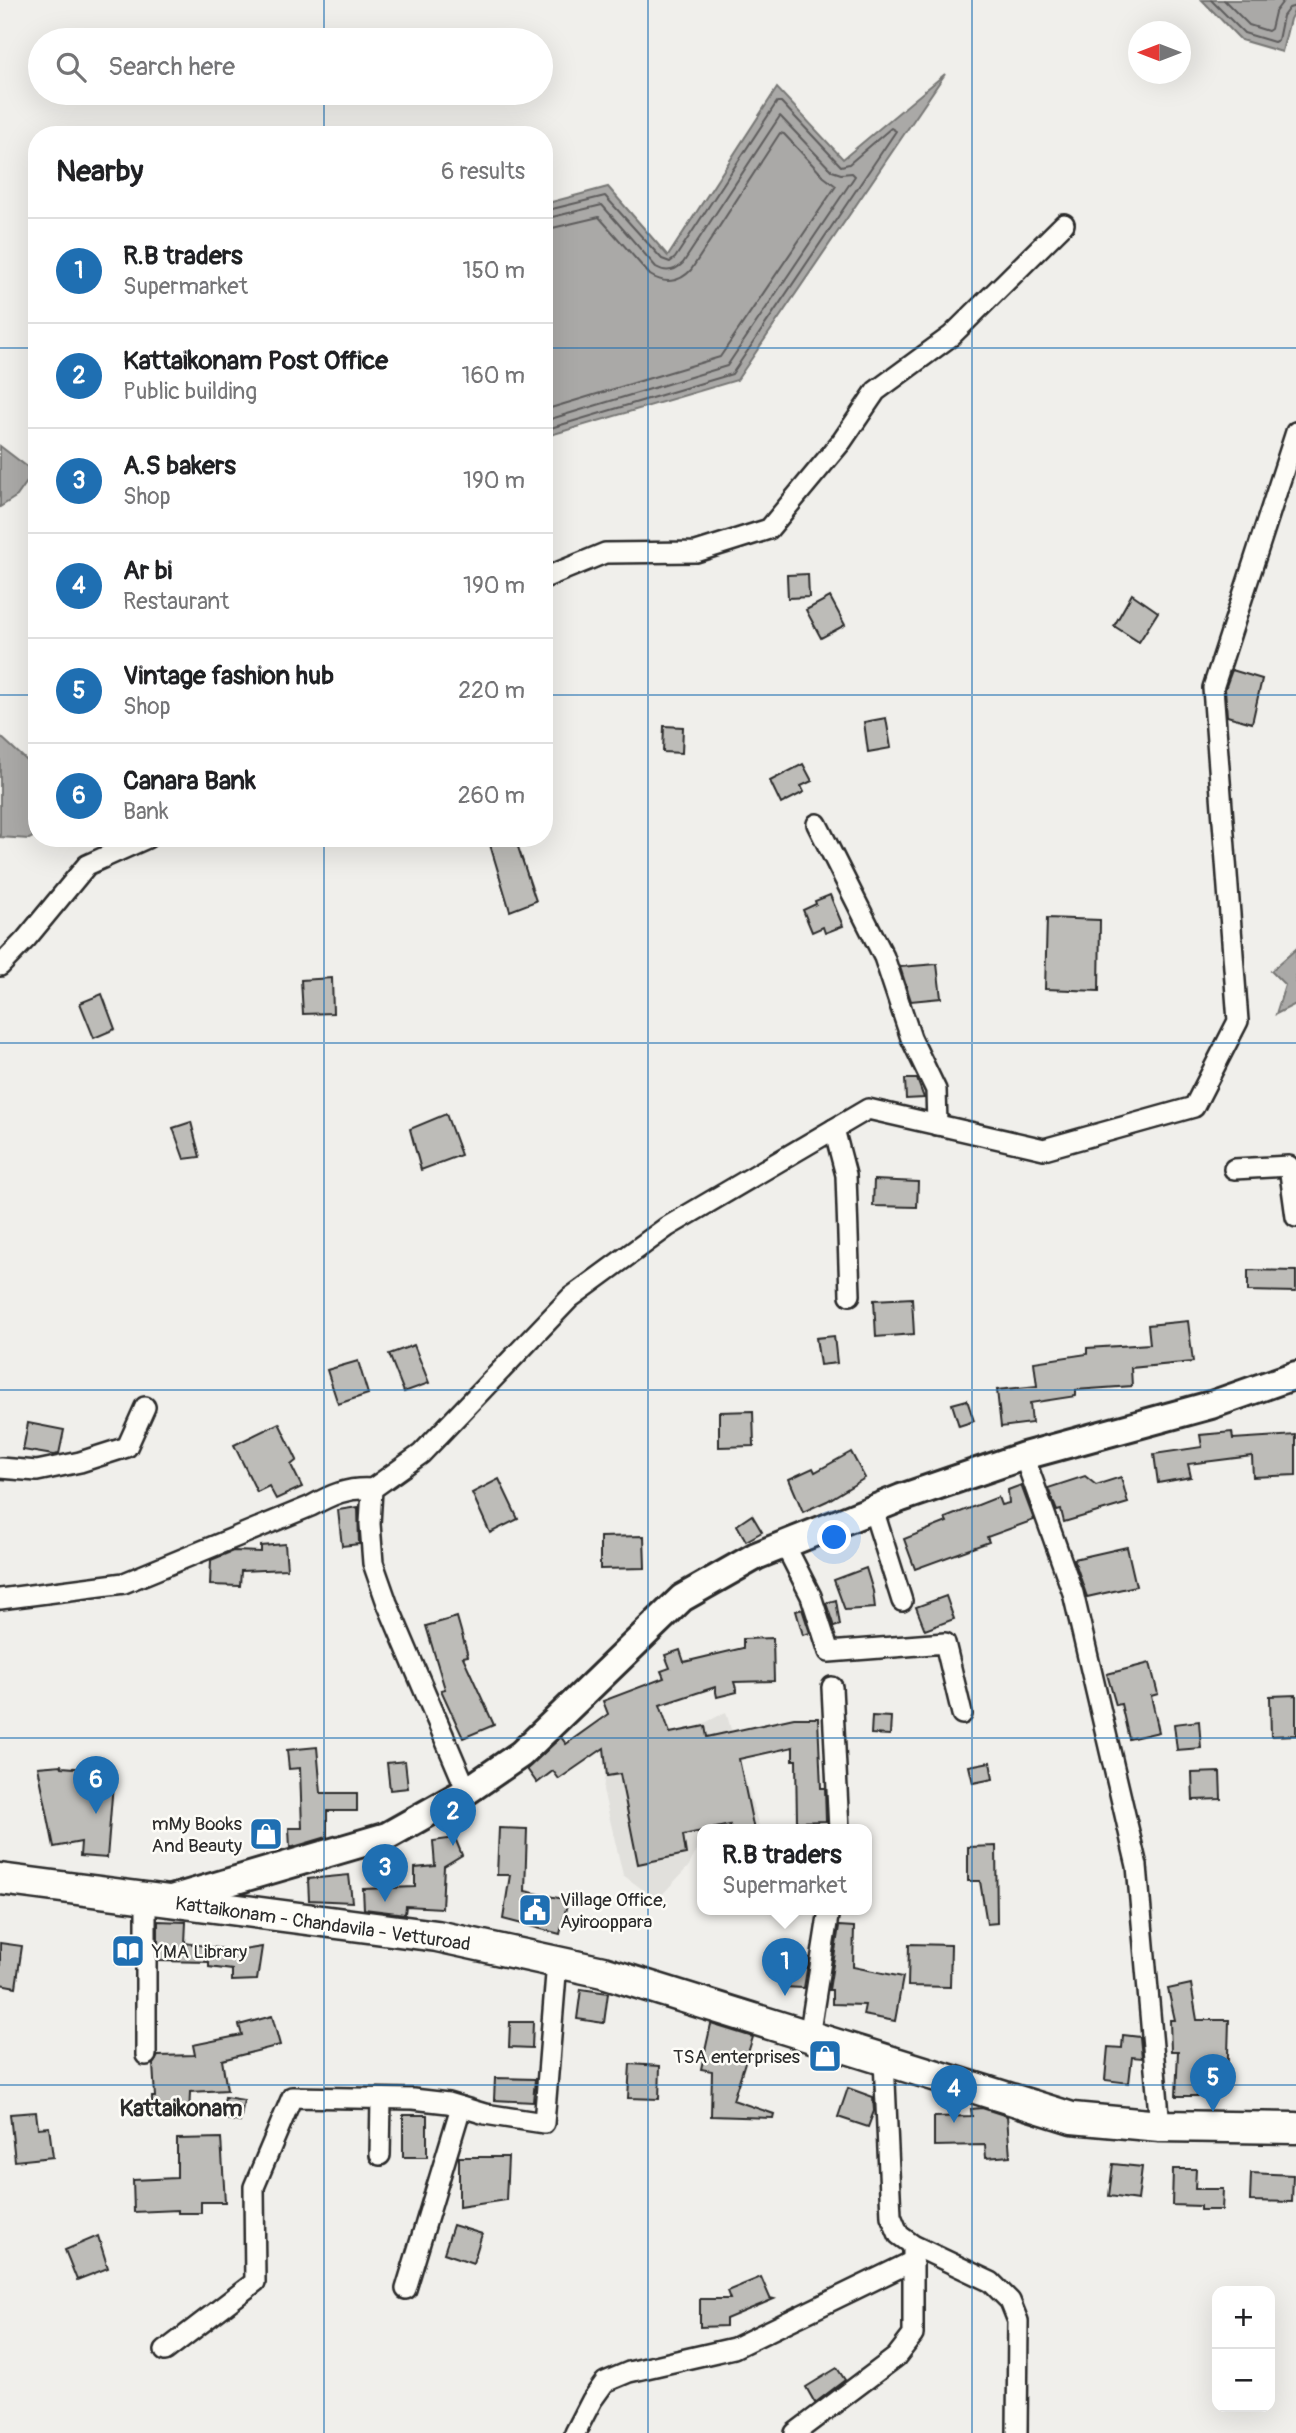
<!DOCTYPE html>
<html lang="en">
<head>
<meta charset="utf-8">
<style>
	body { margin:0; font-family:Pangolin,sans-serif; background:#f2f2f2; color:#202124 }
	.controls { position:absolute; right:21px; bottom:21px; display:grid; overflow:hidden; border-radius:14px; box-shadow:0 7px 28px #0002 }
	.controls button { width:63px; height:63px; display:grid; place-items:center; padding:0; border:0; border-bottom:2px solid #e0e0e0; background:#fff; color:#202124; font:35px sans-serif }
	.compass { position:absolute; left:1128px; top:21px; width:63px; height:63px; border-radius:50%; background:#fff; box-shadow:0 7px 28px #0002; rotate:270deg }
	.you { position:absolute; left:835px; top:1538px; width:24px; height:24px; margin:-18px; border:5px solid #fff; border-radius:50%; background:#1a73e8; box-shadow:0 0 0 10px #1a73e833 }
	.badge { display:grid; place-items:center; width:46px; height:46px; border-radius:50%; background:#1f6fb2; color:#fff; font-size:23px; font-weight:700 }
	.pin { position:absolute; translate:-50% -58px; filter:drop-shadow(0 2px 4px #0008) }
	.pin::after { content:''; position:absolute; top:37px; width:24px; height:21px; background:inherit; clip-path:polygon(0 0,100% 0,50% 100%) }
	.popup { position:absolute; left:697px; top:1824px; width:175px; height:91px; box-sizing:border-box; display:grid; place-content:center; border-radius:14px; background:#fff; filter:drop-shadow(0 2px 5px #0005); font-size:23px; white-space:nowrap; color:#757577 }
	.popup b { font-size:26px; color:#202124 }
	.popup::after { content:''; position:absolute; left:50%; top:100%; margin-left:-14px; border:14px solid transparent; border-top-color:#fff }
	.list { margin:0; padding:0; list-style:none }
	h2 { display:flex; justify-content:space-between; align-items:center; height:91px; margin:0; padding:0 28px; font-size:30px }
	h2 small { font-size:23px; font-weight:400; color:#757577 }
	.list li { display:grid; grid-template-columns:46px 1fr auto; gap:21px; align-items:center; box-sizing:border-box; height:105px; padding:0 28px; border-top:2px solid #e0e0e0 }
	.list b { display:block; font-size:26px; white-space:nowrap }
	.list p { margin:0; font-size:23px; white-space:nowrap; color:#757577 }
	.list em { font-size:23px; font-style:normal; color:#757577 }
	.icon { flex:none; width:38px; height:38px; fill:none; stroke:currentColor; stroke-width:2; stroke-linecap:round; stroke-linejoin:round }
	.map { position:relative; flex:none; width:1296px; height:2433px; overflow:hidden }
	.search { position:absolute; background:#fff; box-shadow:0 7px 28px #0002; left:28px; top:28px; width:525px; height:77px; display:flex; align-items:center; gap:18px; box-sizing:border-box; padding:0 24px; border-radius:38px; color:#757577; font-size:26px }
	.panel { position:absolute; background:#fff; box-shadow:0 7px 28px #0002; left:28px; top:126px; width:525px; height:721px; border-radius:28px }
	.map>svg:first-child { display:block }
</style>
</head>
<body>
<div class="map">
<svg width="1296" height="2433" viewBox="0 0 1296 2433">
	<rect width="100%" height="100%" fill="#f0efeb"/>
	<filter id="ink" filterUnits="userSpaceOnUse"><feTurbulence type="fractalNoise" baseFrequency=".0143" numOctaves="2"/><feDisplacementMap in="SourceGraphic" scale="14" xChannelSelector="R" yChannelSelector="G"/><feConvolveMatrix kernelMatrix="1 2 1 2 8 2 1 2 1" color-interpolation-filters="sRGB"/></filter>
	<g filter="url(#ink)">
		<polygon fill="#e1e0dc" points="726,1712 760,1830 703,1830 703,1839 688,1867 657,1900 623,1875 603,1790 606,1766 666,1743"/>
		<g fill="#aaa9a7" stroke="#777775" stroke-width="2">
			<polygon points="1202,0 1296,0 1296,8 1290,19 1282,52 1241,40"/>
			<polygon points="945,74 737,380 544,437 544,204 608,187 668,256 777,88 843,159"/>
			<polygon points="0,446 34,472 17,496 0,507"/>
			<polygon points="0,736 37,770 37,835 29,839 0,837"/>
			<polygon points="1296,949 1296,1004 1276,1014 1285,985 1271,971"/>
		</g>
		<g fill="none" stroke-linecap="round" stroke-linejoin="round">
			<g stroke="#5e5d5d" stroke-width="2">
				<polyline points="1211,0 1244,33 1274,42 1278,40 1283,16 1289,8 1296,6"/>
				<polyline points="1224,0 1249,25 1268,31 1271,29 1275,12 1284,0"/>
				<polyline points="544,211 605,196 662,259 670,262 675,258 777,102 781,102 841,166 849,164 891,128 896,131 732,374 544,430"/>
				<path d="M544,219l58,-14 54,62c10,6 19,4 27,-4l97,-147 52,55 9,3 11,-1 3,3 -128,190 -183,55"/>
				<path d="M544,230l55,-13 51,58c14,9 29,8 41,-5l89,-137 4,1 40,43 12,9 -116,171 -176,53"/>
			</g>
		</g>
		<g fill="#bdbcb8" stroke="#2b2b2b" stroke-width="2">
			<polygon points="808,574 809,597 788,598 787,575"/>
			<polygon points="1132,594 1158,612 1139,642 1114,626"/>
			<polygon points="830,597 845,625 821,638 806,610"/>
			<polygon points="1232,670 1262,679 1252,723 1227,716 1225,689"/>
			<polygon points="886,718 891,748 868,752 864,722"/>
			<polygon points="664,726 683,727 682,753 663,752"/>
			<polygon points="803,764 812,781 801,786 804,792 781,804 770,781"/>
			<polygon points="488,838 515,838 536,901 510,911"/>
			<polygon points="830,895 843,926 825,933 823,927 812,932 803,910 816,904 815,901"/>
			<polygon points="1047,918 1100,920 1099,991 1045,989"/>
			<polygon points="937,964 941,998 911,1001 900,967"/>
			<polygon points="332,978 333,1013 303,1014 301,980"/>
			<polygon points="102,994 115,1029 94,1038 80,1003"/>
			<polygon points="905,1079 917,1079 924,1098 906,1099"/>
			<polygon points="446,1114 461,1155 421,1170 410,1129"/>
			<polygon points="191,1122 200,1157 184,1159 173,1128"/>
			<polygon points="874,1180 918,1182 917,1207 873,1206"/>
			<polygon points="1248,1270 1296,1271 1296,1292 1248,1291"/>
			<polygon points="912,1298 914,1334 876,1337 874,1300"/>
			<polygon points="1188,1321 1193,1362 1131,1368 1132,1386 1076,1390 1076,1396 1030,1403 1032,1423 1001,1427 997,1390 1037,1386 1034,1362 1087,1354 1087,1348 1150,1344 1148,1325"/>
			<polygon points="834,1336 837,1363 820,1365 816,1338"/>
			<polygon points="414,1345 429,1383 404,1392 389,1354"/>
			<polygon points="358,1361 368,1394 338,1404 327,1370"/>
			<polygon points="967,1400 974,1421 959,1426 952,1404"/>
			<polygon points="753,1411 754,1446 719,1447 719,1412"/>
			<polygon points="28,1423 64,1430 59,1454 53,1455 23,1450"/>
			<polygon points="279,1423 297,1460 291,1465 302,1487 276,1499 269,1486 257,1492 234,1445"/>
			<polygon points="1232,1432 1233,1439 1296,1435 1296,1475 1253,1477 1252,1456 1188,1464 1191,1477 1158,1483 1154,1454 1202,1447 1200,1435"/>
			<polygon points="851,1452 865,1478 827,1501 803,1512 789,1479 813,1468 815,1472"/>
			<polygon points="1085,1476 1096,1485 1121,1477 1128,1503 1064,1522 1061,1510 1057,1511 1048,1488"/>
			<polygon points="499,1479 518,1519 490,1533 472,1493"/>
			<polygon points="1021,1485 1034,1520 987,1537 989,1542 915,1569 904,1539 947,1522 945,1518 998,1497 1001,1505 1009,1503 1008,1490"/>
			<polygon points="358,1507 359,1544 342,1546 338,1510"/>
			<polygon points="752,1515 762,1532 746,1541 737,1525"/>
			<polygon points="644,1536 645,1568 600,1569 600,1537"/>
			<polygon points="285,1544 287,1569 241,1571 240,1586 210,1585 211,1560 233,1551 261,1552 261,1546"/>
			<polygon points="1127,1547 1136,1586 1087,1597 1074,1559"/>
			<polygon points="866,1568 873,1591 875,1608 845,1610 834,1580"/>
			<polygon points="946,1596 954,1619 925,1630 916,1607"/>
			<polygon points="836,1600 840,1625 834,1627 826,1603"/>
			<polygon points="802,1609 810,1633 803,1635 796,1611"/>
			<polygon points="457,1617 468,1656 463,1657 494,1725 463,1738 441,1690 445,1689 426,1626"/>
			<polygon points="773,1638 774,1681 734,1682 737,1692 717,1697 715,1687 660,1705 670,1733 705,1726 707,1737 794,1718 818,1718 821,1788 825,1788 826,1821 797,1822 796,1760 793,1760 793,1747 739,1759 754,1830 731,1830 730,1825 683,1835 686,1854 638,1864 620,1774 607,1776 604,1748 559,1779 553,1771 537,1783 527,1769 561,1737 566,1744 608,1714 603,1701 664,1678 661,1671 670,1668 665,1655 680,1650 684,1662 743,1648 743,1639"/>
			<polygon points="1150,1663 1158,1694 1151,1696 1159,1732 1129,1739 1121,1704 1116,1705 1107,1674"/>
			<polygon points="1296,1695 1296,1735 1271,1736 1270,1696"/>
			<polygon points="872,1716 891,1717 890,1735 871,1734"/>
			<polygon points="1199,1721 1201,1748 1177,1750 1174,1724"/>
			<polygon points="317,1747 321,1793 357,1793 357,1811 327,1811 327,1837 290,1848 289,1828 302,1828 300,1768 289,1769 287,1750"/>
			<polygon points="405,1761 408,1788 390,1790 387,1763"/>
			<polygon points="990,1762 993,1779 973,1783 969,1766"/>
			<polygon points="61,1765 62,1767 114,1771 107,1858 80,1856 81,1842 54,1847 38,1767"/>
			<polygon points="1220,1772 1221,1799 1193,1800 1192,1773"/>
			<polygon points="499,1828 527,1829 525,1891 568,1900 560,1934 503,1919 510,1875 497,1875"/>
			<polygon points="455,1838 462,1855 444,1866 442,1908 406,1906 405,1914 364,1909 363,1889 415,1887 415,1868 435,1866 433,1841"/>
			<polygon points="996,1846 997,1923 987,1924 980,1881 968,1881 968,1847"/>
			<polygon points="349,1875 352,1902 309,1900 308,1879"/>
			<polygon points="158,1921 186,1922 185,1943 237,1951 262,1947 257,1980 232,1981 232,1970 209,1967 209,1962 158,1961"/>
			<polygon points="839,1926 854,1927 853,1967 903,1977 895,2021 863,2015 865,2005 832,2004 832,1990 829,1990"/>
			<polygon points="117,1937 134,1938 134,1964 116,1964"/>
			<polygon points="0,1943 22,1946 16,1987 0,1984"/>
			<polygon points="909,1944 951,1945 950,1987 908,1986"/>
			<polygon points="785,1957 809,1958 804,1988 783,1987"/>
			<polygon points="1191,1984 1197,2020 1229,2020 1227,2089 1198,2088 1198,2096 1176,2096 1178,2051 1171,2051 1170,2020 1175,2020 1168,1989"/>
			<polygon points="581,1989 608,1993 604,2023 577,2019"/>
			<polygon points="272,2016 280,2045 222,2060 227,2090 190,2092 189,2117 152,2116 152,2097 155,2097 153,2064 158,2056 195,2055 193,2045 242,2035 239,2025"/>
			<polygon points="510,2022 533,2022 532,2048 509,2047"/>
			<polygon points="711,2024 753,2037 733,2100 774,2114 773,2118 711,2116 712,2071 701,2069"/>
			<polygon points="1123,2035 1140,2037 1142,2058 1132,2057 1129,2083 1105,2080 1108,2047 1122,2048"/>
			<polygon points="630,2064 660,2066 659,2099 628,2098"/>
			<polygon points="495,2078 535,2079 533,2102 494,2100"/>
			<polygon points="848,2088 873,2097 874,2111 868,2127 838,2117"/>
			<polygon points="225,2097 244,2100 240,2122 221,2118"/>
			<polygon points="982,2108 1007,2116 1010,2156 986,2158 985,2145 934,2146 934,2117 972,2116 971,2109"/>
			<polygon points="36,2112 38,2128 49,2127 53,2157 15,2161 10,2114"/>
			<rect x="403" y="2115" width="24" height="42"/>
			<polygon points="221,2138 225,2202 201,2202 201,2213 178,2213 178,2210 134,2212 133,2180 177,2178 177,2139"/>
			<polygon points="459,2157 508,2157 506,2200 459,2207"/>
			<polygon points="1113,2164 1142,2167 1138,2200 1109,2196"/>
			<polygon points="1173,2169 1196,2169 1195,2189 1223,2189 1222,2210 1200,2210 1200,2206 1172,2205"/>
			<polygon points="1251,2173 1293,2175 1292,2202 1250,2201"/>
			<polygon points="453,2225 482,2234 473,2263 444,2253"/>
			<polygon points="98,2236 108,2268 77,2280 65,2250"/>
			<polygon points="761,2277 770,2298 774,2299 726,2319 726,2326 700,2327 700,2299 730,2299 727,2291"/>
			<polygon points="837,2368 845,2380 815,2403 806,2387"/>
		</g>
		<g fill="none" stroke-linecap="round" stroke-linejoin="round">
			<defs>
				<g id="street">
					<polyline points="544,578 605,553 696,552 769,529 842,441 876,391 951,336 1064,224"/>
					<polyline points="817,824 884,957 911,1038 936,1090 937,1125"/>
					<polyline points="0,966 26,939 87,865 147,838"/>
					<polyline points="834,1129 846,1175 850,1295"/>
					<polyline points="1234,1169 1289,1166 1296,1217"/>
					<polyline points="1024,1456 1073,1593 1137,1866 1160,2126"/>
					<polyline points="0,1468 37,1471 80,1462 127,1447 145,1407"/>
					<polyline points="873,1509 902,1601"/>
					<polyline points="785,1545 811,1596 829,1652 945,1643 962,1714"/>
					<path d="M0,1599l124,-16 187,-77c20,-11 37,-19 61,-17"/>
					<polyline points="832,1687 839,1830"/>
					<polyline points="467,1791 387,1603 373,1563 370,1524 372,1489 421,1454 570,1298 667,1227 868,1109 1044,1149 1194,1107 1238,1021 1213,688 1296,432"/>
					<polyline points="146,1897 146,2055"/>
					<polyline points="809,2037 829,1910"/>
					<polyline points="884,2060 891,2216 899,2235 913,2245 991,2282 1010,2301 1018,2321 1017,2433"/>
					<polyline points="380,2155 381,2099"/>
					<polyline points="406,2289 461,2107"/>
					<polyline points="165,2351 255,2282 254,2187 292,2097 413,2099 448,2103 485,2114 544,2123 557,1962"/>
					<polyline points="575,2433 592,2400 605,2382 629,2372 734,2348 913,2261"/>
					<polyline points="795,2433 896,2357 913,2335 913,2249"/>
				</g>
				<polyline id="secondary" points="171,1899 387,1836 467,1791 521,1754 682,1598 756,1556 901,1498 1024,1456 1211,1405 1296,1375"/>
				<polyline id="primary" points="0,1879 437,1936 603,1972 1072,2118 1160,2126 1296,2128"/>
			</defs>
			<use href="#street" stroke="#2b2b2b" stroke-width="24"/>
			<use href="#secondary" stroke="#2b2b2b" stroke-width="32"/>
			<use href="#primary" stroke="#2b2b2b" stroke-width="35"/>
			<use href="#street" stroke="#fdfcf7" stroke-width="19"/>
			<use href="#secondary" stroke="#fdfcf7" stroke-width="26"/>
			<use href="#primary" stroke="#fdfcf7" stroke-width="30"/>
		</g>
	</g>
	<path fill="none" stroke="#1f6fb2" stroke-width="2" stroke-opacity="0.55" d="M324,0v40M648,0v2433M972,0v2433M324,93v42M0,348h37M544,348h752M0,695h37M544,695h752M324,838v1595M0,1043h1296M0,1390h1296M0,1738h1296M0,2085h1296"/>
	<defs>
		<symbol id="shop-square" viewBox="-11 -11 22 22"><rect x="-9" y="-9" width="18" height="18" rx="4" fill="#1f6fb2" stroke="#fdfcf7"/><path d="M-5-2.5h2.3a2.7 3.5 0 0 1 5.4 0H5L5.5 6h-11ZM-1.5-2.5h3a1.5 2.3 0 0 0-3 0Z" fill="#fff"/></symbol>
		<symbol id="civic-square" viewBox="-11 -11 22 22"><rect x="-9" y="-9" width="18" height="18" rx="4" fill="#1f6fb2" stroke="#fdfcf7"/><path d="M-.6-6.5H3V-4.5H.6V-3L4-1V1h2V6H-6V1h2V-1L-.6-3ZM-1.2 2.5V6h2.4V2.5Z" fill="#fff"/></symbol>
		<symbol id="library-square" viewBox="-11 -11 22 22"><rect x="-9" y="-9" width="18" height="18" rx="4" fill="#1f6fb2" stroke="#fdfcf7"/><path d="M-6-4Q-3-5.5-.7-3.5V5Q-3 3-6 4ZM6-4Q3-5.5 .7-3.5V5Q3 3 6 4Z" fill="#fff"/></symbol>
	</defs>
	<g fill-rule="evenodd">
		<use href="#shop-square" x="247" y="1815" width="38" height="38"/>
		<use href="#civic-square" x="516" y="1891" width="38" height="38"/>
		<use href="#library-square" x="109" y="1932" width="38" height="38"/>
		<use href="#shop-square" x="806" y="2037" width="38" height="38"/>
	</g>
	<g text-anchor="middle" stroke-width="5" stroke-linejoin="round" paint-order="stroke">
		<g font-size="19" fill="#2b2b2b" stroke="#fdfcf7" text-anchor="end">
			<text x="242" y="1830">mMy Books<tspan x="242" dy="22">And Beauty</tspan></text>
			<text x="560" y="1906" text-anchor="start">Village Office,<tspan x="560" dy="22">Ayirooppara</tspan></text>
			<text x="152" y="1958" text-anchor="start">YMA Library</text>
			<text x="800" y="2063">TSA enterprises</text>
		</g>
		<g font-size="19" fill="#2b2b2b" stroke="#fdfcf7">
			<text transform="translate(323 1923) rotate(8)" y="7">Kattaikonam - Chandavila - Vetturoad</text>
		</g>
		<g font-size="23" font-weight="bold" fill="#2b2b2b" stroke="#fdfcf7">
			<text x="181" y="2116">Kattaikonam</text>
		</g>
	</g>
</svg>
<div class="controls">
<button>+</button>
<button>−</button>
</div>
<svg class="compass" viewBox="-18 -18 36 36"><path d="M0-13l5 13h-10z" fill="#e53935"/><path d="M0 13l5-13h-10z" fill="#757577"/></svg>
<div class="you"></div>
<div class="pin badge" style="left:785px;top:1996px">1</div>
<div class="popup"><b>R.B traders</b>Supermarket</div>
<div class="pin badge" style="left:453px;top:1846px">2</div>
<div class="pin badge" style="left:385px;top:1902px">3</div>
<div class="pin badge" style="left:954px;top:2123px">4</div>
<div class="pin badge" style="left:1213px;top:2112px">5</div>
<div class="pin badge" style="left:96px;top:1814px">6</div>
<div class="search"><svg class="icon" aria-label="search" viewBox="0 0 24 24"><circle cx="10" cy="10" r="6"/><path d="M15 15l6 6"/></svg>Search here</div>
<section class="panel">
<h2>Nearby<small>6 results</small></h2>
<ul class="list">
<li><span class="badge">1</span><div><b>R.B traders</b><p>Supermarket</p></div><em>150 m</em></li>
<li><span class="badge">2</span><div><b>Kattaikonam Post Office</b><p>Public building</p></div><em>160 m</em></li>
<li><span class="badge">3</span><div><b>A.S bakers</b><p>Shop</p></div><em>190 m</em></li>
<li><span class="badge">4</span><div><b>Ar bi</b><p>Restaurant</p></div><em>190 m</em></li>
<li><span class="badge">5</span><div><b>Vintage fashion hub</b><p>Shop</p></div><em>220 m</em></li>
<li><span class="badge">6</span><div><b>Canara Bank</b><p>Bank</p></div><em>260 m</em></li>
</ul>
</section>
</div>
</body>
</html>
